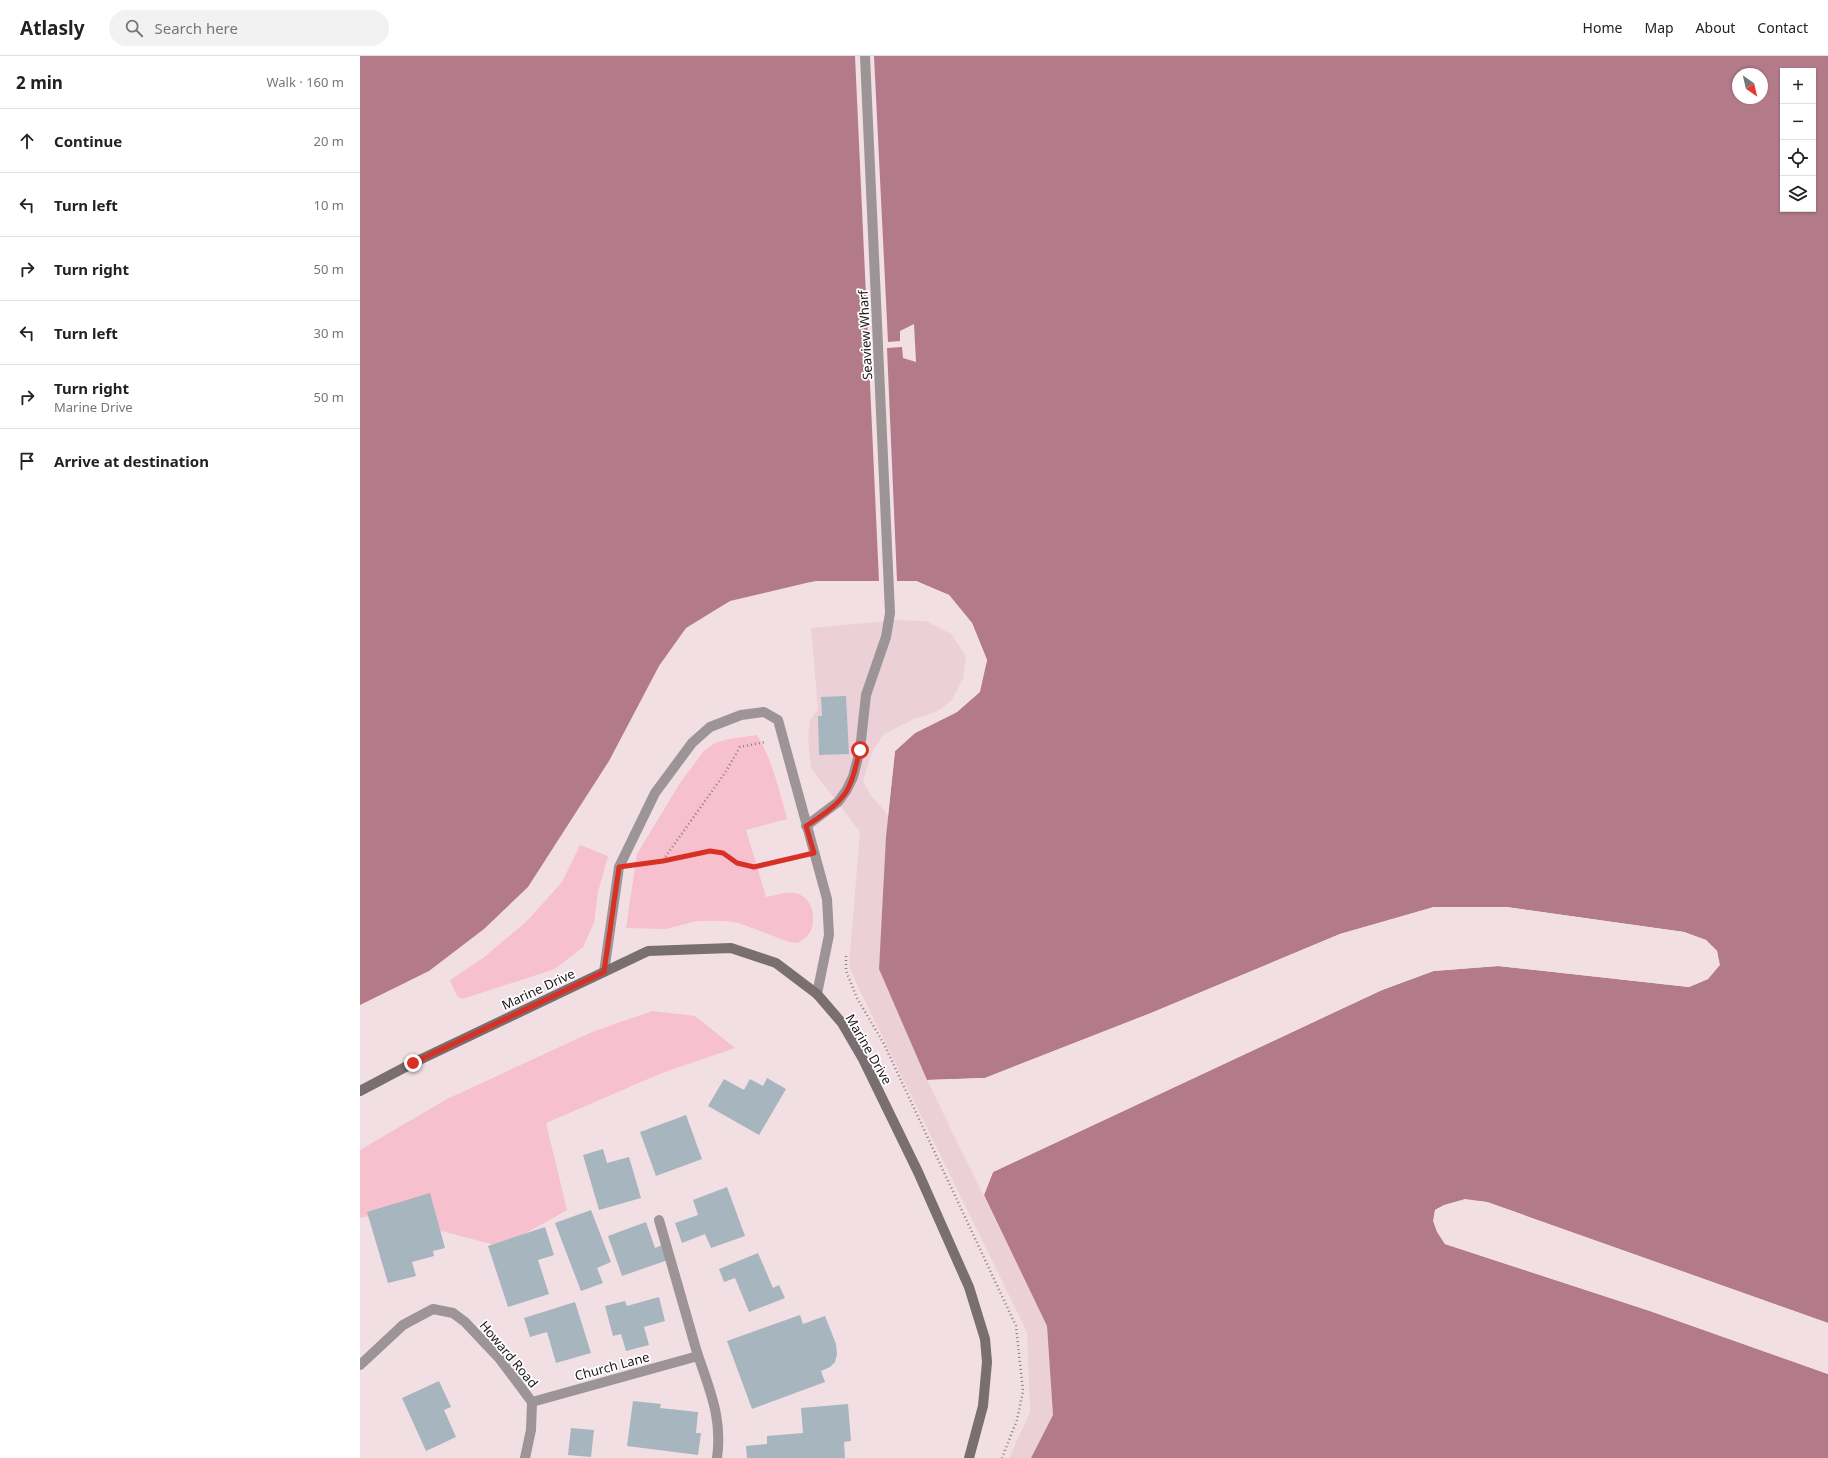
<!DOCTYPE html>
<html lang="en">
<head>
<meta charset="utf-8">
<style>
	body { margin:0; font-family:"Noto Sans",sans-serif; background:#f2f2f2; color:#222 }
	.controls { position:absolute; right:12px; top:12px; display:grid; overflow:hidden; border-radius:0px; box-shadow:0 1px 3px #0004 }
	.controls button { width:36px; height:36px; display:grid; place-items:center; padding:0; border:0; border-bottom:1px solid #e0e0e0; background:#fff; color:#222; font:20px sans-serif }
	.compass { position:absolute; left:1372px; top:12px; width:36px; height:36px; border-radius:50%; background:#fff; box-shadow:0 1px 3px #0004; rotate:146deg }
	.stop { position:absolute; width:12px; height:12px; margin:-9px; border:3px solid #d93025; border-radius:50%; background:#fff }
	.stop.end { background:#d93025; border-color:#fff; box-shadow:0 1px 4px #0008 }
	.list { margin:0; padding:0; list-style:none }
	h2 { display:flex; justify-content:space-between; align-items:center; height:52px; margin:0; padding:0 16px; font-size:17px }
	h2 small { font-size:13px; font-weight:400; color:#767676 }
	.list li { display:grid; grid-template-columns:26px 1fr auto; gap:12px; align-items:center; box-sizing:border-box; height:64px; padding:0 16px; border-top:1px solid #e0e0e0 }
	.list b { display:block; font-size:15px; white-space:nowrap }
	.list p { margin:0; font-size:13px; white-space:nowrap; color:#767676 }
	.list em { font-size:13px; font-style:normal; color:#767676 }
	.icon { flex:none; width:22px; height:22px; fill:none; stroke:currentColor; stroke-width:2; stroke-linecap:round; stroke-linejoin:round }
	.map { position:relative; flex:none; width:1468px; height:1402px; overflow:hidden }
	header { display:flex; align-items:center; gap:24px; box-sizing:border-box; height:56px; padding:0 20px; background:#fff; border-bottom:1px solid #e0e0e0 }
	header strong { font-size:19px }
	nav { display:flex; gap:22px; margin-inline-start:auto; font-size:14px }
	.search { width:280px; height:36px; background:#f2f2f2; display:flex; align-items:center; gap:10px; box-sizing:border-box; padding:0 14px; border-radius:22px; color:#767676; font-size:15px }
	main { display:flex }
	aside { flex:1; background:#fff }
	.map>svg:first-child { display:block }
</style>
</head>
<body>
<header>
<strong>Atlasly</strong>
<div class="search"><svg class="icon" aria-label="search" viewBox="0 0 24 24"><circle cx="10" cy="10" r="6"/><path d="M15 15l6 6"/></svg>Search here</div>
<nav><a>Home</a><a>Map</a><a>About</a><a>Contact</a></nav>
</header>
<main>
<aside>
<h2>2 min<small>Walk · 160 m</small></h2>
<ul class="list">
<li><svg class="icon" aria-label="ahead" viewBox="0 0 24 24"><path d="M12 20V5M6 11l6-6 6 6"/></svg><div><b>Continue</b></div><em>20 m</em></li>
<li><svg class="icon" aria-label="left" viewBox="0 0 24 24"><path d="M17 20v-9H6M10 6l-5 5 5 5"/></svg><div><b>Turn left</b></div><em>10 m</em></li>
<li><svg class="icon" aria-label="right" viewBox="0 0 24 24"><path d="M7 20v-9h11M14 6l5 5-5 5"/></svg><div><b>Turn right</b></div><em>50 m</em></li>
<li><svg class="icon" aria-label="left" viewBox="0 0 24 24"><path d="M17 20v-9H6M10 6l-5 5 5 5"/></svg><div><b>Turn left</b></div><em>30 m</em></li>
<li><svg class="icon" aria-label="right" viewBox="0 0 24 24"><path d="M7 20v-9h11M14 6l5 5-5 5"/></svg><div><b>Turn right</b><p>Marine Drive</p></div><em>50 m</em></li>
<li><svg class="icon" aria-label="arrive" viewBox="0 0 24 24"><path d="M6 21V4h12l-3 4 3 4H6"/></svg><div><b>Arrive at destination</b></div></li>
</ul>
</aside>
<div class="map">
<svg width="1468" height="1402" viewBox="0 0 1468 1402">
	<rect width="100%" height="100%" fill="#f2dfe4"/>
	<polygon fill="#ecd0d7" points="538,564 566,565 591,578 606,600 603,623 591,645 576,656 554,663 524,678 513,694 503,725 510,738 528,759 519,913 567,1024 687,1270 693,1359 671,1402 649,1402 670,1356 667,1276 497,929 489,909 500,776 451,712 448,682 450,664 458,654 451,572"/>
	<g fill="#f6c0ce">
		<path d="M397,679c16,26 22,55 30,84l-41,11 20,67c9,-1 20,-6 28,-4 16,2 22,20 18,34 -2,8 -8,12 -14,16l-9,-1 -50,-19 -14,-2h-28l-31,8 -40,-1 11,-74 43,-71 24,-32 11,-8 14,-4z"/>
		<polygon points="220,789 248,800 238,836 234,867 223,891 195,913 102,943 97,940 90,924 123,902 167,865 202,826"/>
		<polygon points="292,955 335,960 375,992 302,1017 186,1067 207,1154 142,1191 18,1158 0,1162 0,1094 87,1043 232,976"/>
	</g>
	<path fill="#b37a8a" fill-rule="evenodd" d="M0,0h1468v1267l-341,-121c-19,-2 -35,-2 -52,8 -2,15 2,21 10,34l205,67 178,63v84h-797l22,-43 -6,-89 -63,-131 9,-23 389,-182 52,-19 64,-5 191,21 19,-8 11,-14 -2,-14 -11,-11 -22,-8 -178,-25h-72l-94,27 -189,79 -166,65 -58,2 -48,-111 7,-132 9,-86 20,-18 42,-21 22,-20 8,-32 -15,-37 -23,-28 -33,-14 -110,2 -76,18 -44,27 -27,38 -50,95 -81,126 -44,42 -55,42 -69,34zM1423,15h30v138h-30zM1378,18h24v24h-24z"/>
	<g fill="#f2dfe4">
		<polygon points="495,0 514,0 528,286 540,285 540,275 554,268 556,306 543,302 542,291 527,292 537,525 556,525 589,539 612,567 627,604 620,636 597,656 555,677 535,695 528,759 526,757 533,694 554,675 596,654 618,635 624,604 610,568 588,541 556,527 456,527 446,529 446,527 456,525 519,525"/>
		<polygon points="1074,851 1146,851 1324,876 1346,884 1357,895 1360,909 1348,923 1329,931 1138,910 1073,915 1022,934 633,1116 624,1139 623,1136 632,1114 1021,932 1073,913 1138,908 1329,929 1347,922 1357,908 1355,896 1345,886 1323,878 1146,853 1074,853 980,880 791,959 626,1024 568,1026 567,1024 625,1022 791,957 980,878"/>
		<polygon points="1105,1143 1127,1146 1468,1267 1468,1269 1126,1148 1105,1145 1084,1151 1077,1155 1075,1164 1079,1175 1087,1186 1291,1253 1468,1315 1468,1318 1290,1255 1085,1188 1077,1176 1073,1165 1075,1154 1084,1149"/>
	</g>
	<g fill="#a6b5be">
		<polygon points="486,640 489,698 459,699 458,660 462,660 461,641"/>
		<polygon points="407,1022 426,1033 399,1079 348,1050 364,1023 384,1034 390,1023 403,1030"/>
		<polygon points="326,1059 342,1103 296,1120 280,1076"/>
		<polygon points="243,1093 247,1107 269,1101 281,1142 239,1154 223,1099"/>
		<polygon points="367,1131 385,1180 351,1192 345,1178 322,1187 315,1167 338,1159 333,1144"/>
		<polygon points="70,1137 85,1192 73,1195 74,1200 52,1206 56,1220 28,1227 7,1156"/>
		<polygon points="231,1154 251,1206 237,1212 243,1227 221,1235 195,1167"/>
		<polygon points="286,1166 295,1192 302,1189 308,1204 262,1220 248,1180"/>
		<polygon points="185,1171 194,1199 178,1204 189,1238 148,1251 128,1190"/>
		<polygon points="398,1197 413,1232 419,1229 425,1242 389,1256 375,1222 364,1226 359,1213"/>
		<polygon points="299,1241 305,1265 284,1271 289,1289 266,1295 261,1278 253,1280 245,1250 265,1245 267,1250"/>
		<polygon points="215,1246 231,1297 196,1307 187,1276 170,1281 164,1262"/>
		<polygon points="440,1259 443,1268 465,1260 476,1288 477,1298 475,1306 470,1311 461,1315 465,1326 392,1353 367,1285"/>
		<polygon points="79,1325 91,1351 84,1354 96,1381 66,1395 42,1342"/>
		<polygon points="273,1345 301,1348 300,1352 338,1356 336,1377 341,1377 338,1399 267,1390"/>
		<polygon points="488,1348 491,1385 484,1386 485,1402 387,1402 386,1390 407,1388 407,1380 443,1377 441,1352"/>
		<polygon points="211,1372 234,1374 231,1401 208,1399"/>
	</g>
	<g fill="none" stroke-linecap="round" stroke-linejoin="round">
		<g stroke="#8b7e81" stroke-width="2.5" stroke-dasharray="1 3" stroke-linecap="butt">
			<polyline points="303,804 365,717 380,691 405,686"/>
			<polyline points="283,808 350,795 363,797 377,807 394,811 436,801"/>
			<polyline points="486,900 486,915 497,942 524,988 656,1270 663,1335 657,1364 642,1402"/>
		</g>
		<g stroke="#9c9496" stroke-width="10">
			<polyline points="446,770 478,746 486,735 493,721 500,694 506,639 526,581 530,557 505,0"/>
			<polyline points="244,916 259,811 295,737 332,687 350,671 381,659 404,656 418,664 467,843 469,879 457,938"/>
		</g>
		<g stroke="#9c9496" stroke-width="10">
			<path d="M299,1164c12,43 25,86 37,129 12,38 27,67 21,109"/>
			<polyline points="0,1309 43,1269 73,1253 93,1257 105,1266 139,1302 172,1346 171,1374 165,1402"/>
			<polyline points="172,1346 338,1300"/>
		</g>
		<polyline stroke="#796e70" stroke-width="10" points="0,1035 53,1007 288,895 371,892 416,907 457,938 482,967 503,1003 558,1116 609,1231 625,1283 627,1306 623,1350 609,1402"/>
	</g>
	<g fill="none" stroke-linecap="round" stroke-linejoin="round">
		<path stroke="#d93025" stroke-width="5" d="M53,1007l191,-91 15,-105 44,-6 47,-10 13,2 14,10 17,4 60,-14 -8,-27c14,-9 31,-20 40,-34 8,-12 10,-28 14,-42"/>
	</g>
	<g text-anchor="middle" stroke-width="3.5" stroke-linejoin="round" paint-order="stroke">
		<g font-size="13" fill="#1e1719" stroke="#fff">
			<text transform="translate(505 279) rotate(-93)" y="5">Seaview Wharf</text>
			<text transform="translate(178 933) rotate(-25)" y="5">Marine Drive</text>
			<text transform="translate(509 993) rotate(60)" y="5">Marine Drive</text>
			<text transform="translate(149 1298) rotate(50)" y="5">Howard Road</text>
			<text transform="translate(252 1310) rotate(-15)" y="5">Church Lane</text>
		</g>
	</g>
</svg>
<div class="controls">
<button>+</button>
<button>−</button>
<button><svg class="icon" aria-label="locate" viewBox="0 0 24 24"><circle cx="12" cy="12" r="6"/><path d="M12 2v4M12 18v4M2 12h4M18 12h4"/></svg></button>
<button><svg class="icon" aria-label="layers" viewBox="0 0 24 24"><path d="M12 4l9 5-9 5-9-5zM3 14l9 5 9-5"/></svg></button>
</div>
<svg class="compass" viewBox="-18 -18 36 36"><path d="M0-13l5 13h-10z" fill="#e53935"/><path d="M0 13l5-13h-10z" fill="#767676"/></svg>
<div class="stop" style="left:500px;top:694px"></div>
<div class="stop end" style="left:53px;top:1007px"></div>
</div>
</main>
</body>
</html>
